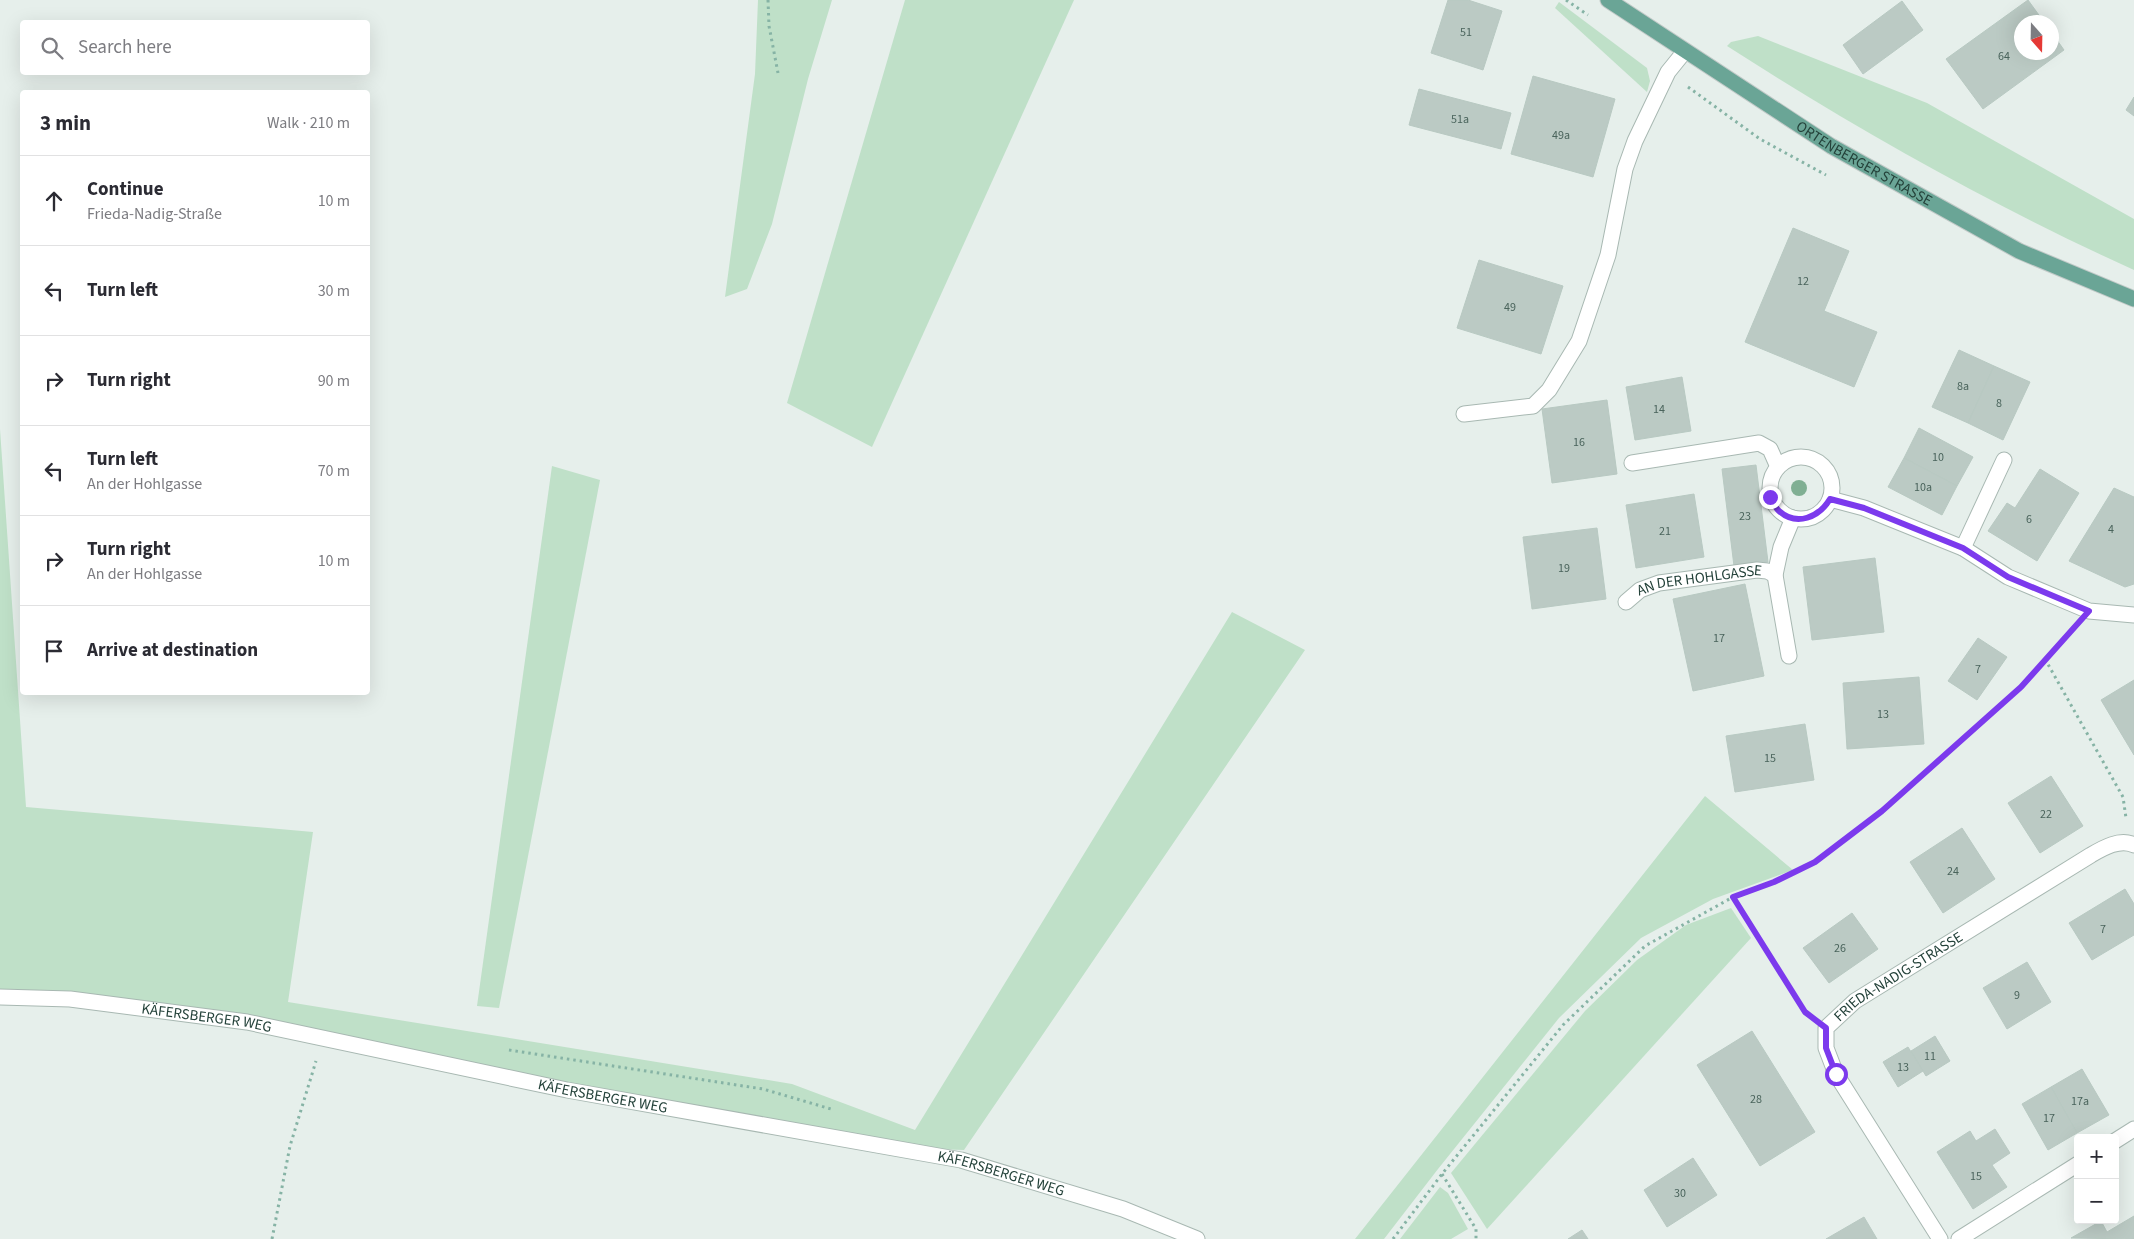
<!DOCTYPE html>
<html lang="en">
<head>
<meta charset="utf-8">
<style>
	body { margin:0; font-family:"Source Sans 3",sans-serif; background:#f7f7f7; color:#2b2b33 }
	.controls { position:absolute; right:15px; bottom:15px; display:grid; overflow:hidden; border-radius:5px; box-shadow:0 5px 20px #0002 }
	.controls button { width:45px; height:45px; display:grid; place-items:center; padding:0; border:0; border-bottom:1px solid #e1e1e2; background:#fff; color:#2b2b33; font:25px sans-serif }
	.compass { position:absolute; left:2014px; top:15px; width:45px; height:45px; border-radius:50%; background:#fff; box-shadow:0 5px 20px #0002; rotate:160deg }
	.stop { position:absolute; width:15px; height:15px; margin:-11px; border:4px solid #7c3aed; border-radius:50%; background:#fff }
	.stop.end { background:#7c3aed; border-color:#fff; box-shadow:0 1px 5px #0008 }
	.list { margin:0; padding:0; list-style:none }
	h2 { display:flex; justify-content:space-between; align-items:center; height:65px; margin:0; padding:0 20px; font-size:21px }
	h2 small { font-size:16px; font-weight:400; color:#7c7c81 }
	.list li { display:grid; grid-template-columns:32px 1fr auto; gap:15px; align-items:center; box-sizing:border-box; height:90px; padding:0 20px; border-top:1px solid #e1e1e2 }
	.list b { display:block; font-size:19px; white-space:nowrap }
	.list p { margin:0; font-size:16px; white-space:nowrap; color:#7c7c81 }
	.list em { font-size:16px; font-style:normal; color:#7c7c81 }
	.icon { flex:none; width:28px; height:28px; fill:none; stroke:currentColor; stroke-width:2; stroke-linecap:round; stroke-linejoin:round }
	.map { position:relative; flex:none; width:2134px; height:1239px; overflow:hidden }
	.search { position:absolute; background:#fff; box-shadow:0 5px 20px #0002; left:20px; top:20px; width:350px; height:55px; display:flex; align-items:center; gap:12px; box-sizing:border-box; padding:0 18px; border-radius:5px; color:#7c7c81; font-size:19px }
	.panel { position:absolute; background:#fff; box-shadow:0 5px 20px #0002; left:20px; top:90px; width:350px; height:605px; border-radius:5px }
	.map>svg:first-child { display:block }
</style>
</head>
<body>
<div class="map">
<svg width="2134" height="1239" viewBox="0 0 2134 1239">
	<rect width="100%" height="100%" fill="#e6efeb"/>
	<g fill="#bfe0c8">
		<polygon points="758,0 832,0 808,79 772,224 747,289 725,297 755,74"/>
		<polygon points="905,0 1074,0 872,447 787,403"/>
		<polygon points="1559,2 1647,68 1650,81 1647,92 1555,8"/>
		<path d="M1758,36l169,67 207,116v51c-141,-64 -276,-140 -407,-224l4,-4z"/>
		<polygon points="0,429 26,807 313,832 288,1002 792,1084 915,1130 1232,612 1305,650 964,1150 934,1149 481,1067 277,1021 34,990 0,990"/>
		<polygon points="552,466 600,480 499,1008 477,1006"/>
		<polygon points="1705,796 1793,870 1713,899 1641,938 1559,1018 1438,1169 1384,1239 1355,1239"/>
		<polygon points="1731,908 1751,938 1487,1229 1451,1173 1585,1011 1637,960 1686,925"/>
		<polygon points="1440,1187 1448,1193 1468,1229 1451,1239 1400,1239"/>
	</g>
	<g fill="#bbcac4" stroke="#b8c9c2">
		<polygon points="1448,0 1468,0 1502,11 1483,70 1431,53"/>
		<polygon points="2028,0 2044,22 2022,22 2022,52 2052,52 2052,33 2064,50 1983,109 1946,59"/>
		<polygon points="1902,1 1923,30 1863,74 1843,45"/>
		<polygon points="1533,76 1615,99 1593,177 1511,154"/>
		<polygon points="1419,89 1511,113 1501,149 1409,125"/>
		<polygon points="2134,97 2134,116 2126,110"/>
		<polygon points="1793,228 1849,251 1824,311 1877,332 1854,387 1745,342"/>
		<polygon points="1479,260 1563,286 1541,354 1457,328"/>
		<polygon points="1959,350 1994,366 1968,423 1932,407"/>
		<polygon points="1994,366 2030,382 2003,440 1968,423"/>
		<polygon points="1682,377 1691,431 1635,440 1626,387"/>
		<polygon points="1607,400 1617,474 1552,483 1542,409"/>
		<polygon points="1919,428 1973,457 1957,486 1904,458"/>
		<polygon points="1904,458 1957,486 1942,515 1888,487"/>
		<polygon points="1756,465 1768,562 1734,566 1722,469"/>
		<polygon points="2040,469 2079,493 2037,561 1988,531 2007,503 2015,508"/>
		<polygon points="2114,488 2134,497 2134,584 2125,587 2069,561"/>
		<polygon points="1694,494 1704,557 1636,568 1626,505"/>
		<polygon points="1597,528 1606,599 1532,609 1523,537"/>
		<polygon points="1875,558 1884,632 1812,640 1803,567"/>
		<polygon points="1745,584 1764,676 1693,691 1673,599"/>
		<polygon points="1978,638 2007,657 1977,700 1948,681"/>
		<polygon points="1919,677 1924,744 1847,749 1843,683"/>
		<polygon points="2134,680 2134,755 2101,700"/>
		<polygon points="1805,724 1814,780 1735,792 1726,736"/>
		<polygon points="2051,776 2083,826 2040,853 2008,803"/>
		<polygon points="1962,828 1995,879 1943,913 1910,862"/>
		<polygon points="2125,889 2134,904 2134,935 2092,960 2069,923"/>
		<polygon points="1852,913 1878,949 1829,983 1803,948"/>
		<polygon points="2027,962 2051,1002 2007,1029 1983,988"/>
		<polygon points="1752,1031 1815,1132 1760,1166 1697,1065"/>
		<polygon points="1935,1036 1950,1061 1926,1076 1911,1051"/>
		<polygon points="1908,1047 1923,1071 1898,1087 1883,1062"/>
		<polygon points="2082,1069 2109,1115 2077,1133 2051,1087"/>
		<polygon points="2051,1087 2077,1133 2048,1150 2022,1104"/>
		<polygon points="1995,1129 2010,1153 1992,1165 2007,1187 1973,1209 1937,1152 1970,1131 1976,1141"/>
		<polygon points="1693,1158 1717,1195 1667,1227 1644,1190"/>
		<polygon points="2134,1216 2134,1239 2071,1238 2101,1221 2107,1232"/>
		<polygon points="1864,1217 1877,1239 1826,1239"/>
		<polygon points="1582,1230 1588,1239 1568,1239"/>
	</g>
	<g fill="none" stroke-linecap="round" stroke-linejoin="round">
		<defs>
			<g id="minor">
				<polyline points="1464,414 1533,406 1549,390 1579,341 1608,255 1625,169 1635,141 1668,72 1685,51"/>
				<circle cx="1801" cy="488" r="31"/>
				<polyline points="1632,463 1759,443 1770,449 1778,467"/>
				<polyline points="1830,499 1864,508 1963,548 2008,577 2089,611 2134,615"/>
				<polyline points="1963,548 2004,460"/>
				<path id="s1" d="M1626,602l14,-12 19,-7 98,-13 10,1 8,4"/>
				<polyline points="1789,656 1775,575 1781,547 1793,518"/>
				<path id="s2" d="M0,997l70,2 177,23 320,68 394,70 162,49 74,30"/>
				<polyline points="2115,1141 2134,1129"/>
				<path id="s3" d="M1940,1239l-104,-165 -10,-26v-20l29,-27 236,-146c12,-7 29,-17 43,-10"/>
				<polyline points="1959,1239 2078,1164"/>
			</g>
			<g id="major">
				<path id="s4" d="M1608,0l223,146 188,105 115,48"/>
			</g>
		</defs>
		<use href="#minor" stroke="#a8b8b2" stroke-width="17"/>
		<use href="#major" stroke="#c2cac8" stroke-width="17"/>
		<g stroke="#86b3a5" stroke-width="3" stroke-dasharray="2.5 4" stroke-linecap="butt">
			<polyline points="768,0 769,26 778,73"/>
			<polyline points="1566,0 1588,15"/>
			<polyline points="1688,87 1760,139 1826,175"/>
			<polyline points="2045,659 2123,797 2126,818"/>
			<polyline points="1733,897 1805,1013"/>
			<polyline points="509,1050 763,1089 831,1109"/>
			<polyline points="1442,1174 1476,1229 1476,1239"/>
			<polyline points="272,1239 290,1146 316,1061"/>
			<polyline points="1393,1239 1442,1174 1563,1025 1645,946 1733,897 1774,882 1815,862 1882,811 2021,687 2072,630"/>
		</g>
		<use href="#minor" stroke="#fff" stroke-width="15"/>
		<use href="#major" stroke="#6aa596" stroke-width="15"/>
	</g>
	<circle fill="#80af93" cx="1799" cy="488" r="8"/>
	<g fill="none" stroke-linecap="round" stroke-linejoin="round">
		<path stroke="#7c3aed" stroke-width="6" d="M1770,497c3,4 5,11 9,14 18,16 40,6 51,-12l34,9 99,40 45,29 81,34 -68,76 -139,124 -67,51 -41,20 -41,15 72,115 21,16v20l10,26"/>
	</g>
	<g text-anchor="middle" stroke-width="5" stroke-linejoin="round" paint-order="stroke">
		<g font-size="12" fill="#4a645c">
			<text x="1466" y="36">51</text>
			<text x="2004" y="60">64</text>
			<text x="1460" y="123">51a</text>
			<text x="1561" y="139">49a</text>
			<text x="1803" y="285">12</text>
			<text x="1510" y="311">49</text>
			<text x="1963" y="390">8a</text>
			<text x="1999" y="407">8</text>
			<text x="1659" y="413">14</text>
			<text x="1579" y="446">16</text>
			<text x="1938" y="461">10</text>
			<text x="1923" y="491">10a</text>
			<text x="1745" y="520">23</text>
			<text x="2029" y="523">6</text>
			<text x="2111" y="533">4</text>
			<text x="1665" y="535">21</text>
			<text x="1564" y="572">19</text>
			<text x="1719" y="642">17</text>
			<text x="1978" y="673">7</text>
			<text x="1883" y="718">13</text>
			<text x="1770" y="762">15</text>
			<text x="2046" y="818">22</text>
			<text x="1953" y="875">24</text>
			<text x="2103" y="933">7</text>
			<text x="1840" y="952">26</text>
			<text x="2017" y="999">9</text>
			<text x="1930" y="1060">11</text>
			<text x="1903" y="1071">13</text>
			<text x="1756" y="1103">28</text>
			<text x="2080" y="1105">17a</text>
			<text x="2049" y="1122">17</text>
			<text x="1976" y="1180">15</text>
			<text x="1680" y="1197">30</text>
		</g>
		<g font-size="15" fill="#24423a" stroke="#f7fbf9">
			<text dy="5" stroke="none"><textPath href="#s4" startOffset="304">ORTENBERGER STRASSE</textPath></text>
			<text dy="5" stroke="none"><textPath href="#s1" startOffset="79">AN DER HOHLGASSE</textPath></text>
			<text dy="5" stroke="none"><textPath href="#s3" startOffset="332">FRIEDA-NADIG-STRASSE</textPath></text>
			<text dy="5" stroke="none"><textPath href="#s2" startOffset="208">KÄFERSBERGER WEG</textPath></text>
			<text dy="5" stroke="none"><textPath href="#s2" startOffset="612">KÄFERSBERGER WEG</textPath></text>
			<text dy="5" stroke="none"><textPath href="#s2" startOffset="1018">KÄFERSBERGER WEG</textPath></text>
		</g>
	</g>
</svg>
<div class="controls">
<button>+</button>
<button>−</button>
</div>
<svg class="compass" viewBox="-18 -18 36 36"><path d="M0-13l5 13h-10z" fill="#e53935"/><path d="M0 13l5-13h-10z" fill="#7c7c81"/></svg>
<div class="stop" style="left:1836px;top:1074px"></div>
<div class="stop end" style="left:1770px;top:497px"></div>
<div class="search"><svg class="icon" aria-label="search" viewBox="0 0 24 24"><circle cx="10" cy="10" r="6"/><path d="M15 15l6 6"/></svg>Search here</div>
<section class="panel">
<h2>3 min<small>Walk · 210 m</small></h2>
<ul class="list">
<li><svg class="icon" aria-label="ahead" viewBox="0 0 24 24"><path d="M12 20V5M6 11l6-6 6 6"/></svg><div><b>Continue</b><p>Frieda-Nadig-Straße</p></div><em>10 m</em></li>
<li><svg class="icon" aria-label="left" viewBox="0 0 24 24"><path d="M17 20v-9H6M10 6l-5 5 5 5"/></svg><div><b>Turn left</b></div><em>30 m</em></li>
<li><svg class="icon" aria-label="right" viewBox="0 0 24 24"><path d="M7 20v-9h11M14 6l5 5-5 5"/></svg><div><b>Turn right</b></div><em>90 m</em></li>
<li><svg class="icon" aria-label="left" viewBox="0 0 24 24"><path d="M17 20v-9H6M10 6l-5 5 5 5"/></svg><div><b>Turn left</b><p>An der Hohlgasse</p></div><em>70 m</em></li>
<li><svg class="icon" aria-label="right" viewBox="0 0 24 24"><path d="M7 20v-9h11M14 6l5 5-5 5"/></svg><div><b>Turn right</b><p>An der Hohlgasse</p></div><em>10 m</em></li>
<li><svg class="icon" aria-label="arrive" viewBox="0 0 24 24"><path d="M6 21V4h12l-3 4 3 4H6"/></svg><div><b>Arrive at destination</b></div></li>
</ul>
</section>
</div>
</body>
</html>
